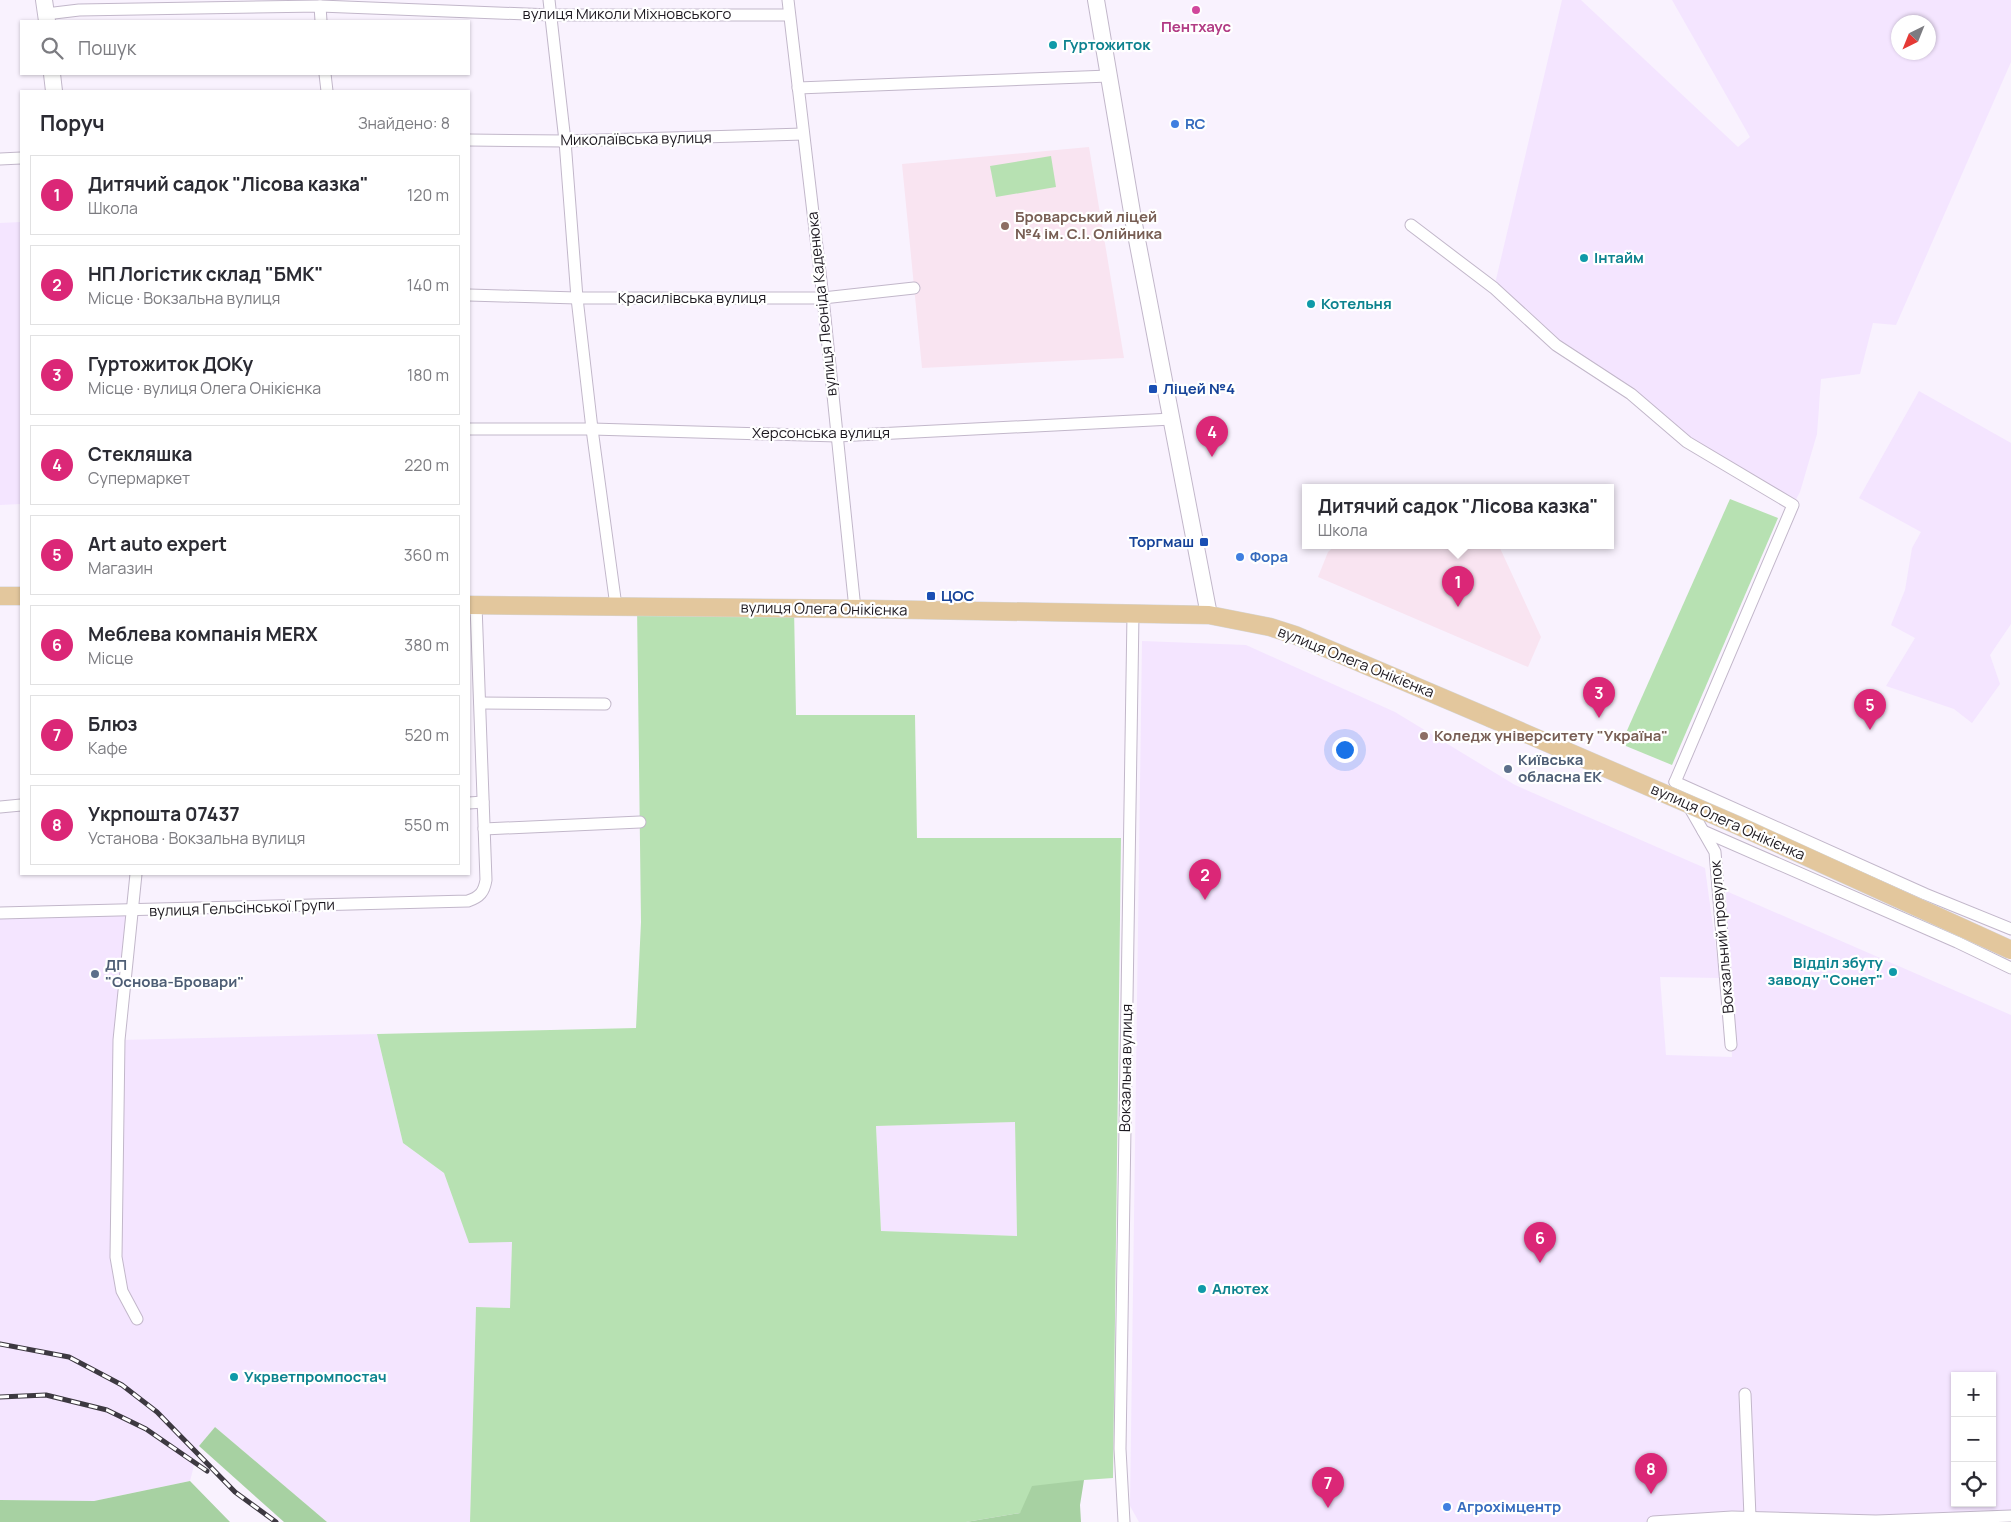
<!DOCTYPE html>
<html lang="uk">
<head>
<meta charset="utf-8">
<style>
	body { margin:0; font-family:Manrope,sans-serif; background:#f7f7f7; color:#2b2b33 }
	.controls { position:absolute; right:15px; bottom:15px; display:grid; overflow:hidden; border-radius:0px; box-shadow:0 1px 4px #0004 }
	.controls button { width:45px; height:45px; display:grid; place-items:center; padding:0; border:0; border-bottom:1px solid #e1e1e2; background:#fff; color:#2b2b33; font:25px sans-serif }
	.compass { position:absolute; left:1891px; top:15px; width:45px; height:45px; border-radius:50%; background:#fff; box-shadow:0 1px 4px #0004; rotate:223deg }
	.you { position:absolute; left:1344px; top:749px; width:18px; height:18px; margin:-12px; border:4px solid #fff; border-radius:50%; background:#1a73e8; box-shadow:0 0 0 8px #1a73e833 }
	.badge { display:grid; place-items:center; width:32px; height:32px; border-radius:50%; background:#db2777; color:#fff; font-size:16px; font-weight:700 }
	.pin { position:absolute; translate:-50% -41px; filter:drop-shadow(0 1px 2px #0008) }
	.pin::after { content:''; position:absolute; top:26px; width:18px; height:15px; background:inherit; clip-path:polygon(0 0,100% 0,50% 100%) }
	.popup { position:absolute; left:1302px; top:484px; width:312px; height:65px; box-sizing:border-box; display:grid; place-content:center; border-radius:0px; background:#fff; filter:drop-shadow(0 1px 4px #0005); font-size:16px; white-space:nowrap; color:#7c7c81 }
	.popup b { font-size:19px; color:#2b2b33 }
	.popup::after { content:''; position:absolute; left:50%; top:100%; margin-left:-10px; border:10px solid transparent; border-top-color:#fff }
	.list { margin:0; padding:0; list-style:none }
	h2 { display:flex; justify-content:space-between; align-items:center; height:65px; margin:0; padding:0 20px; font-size:21px }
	h2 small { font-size:16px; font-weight:400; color:#7c7c81 }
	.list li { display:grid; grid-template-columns:32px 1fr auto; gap:15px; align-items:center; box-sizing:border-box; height:80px; margin:0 10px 10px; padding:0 10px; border:1px solid #e1e1e2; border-radius:0px }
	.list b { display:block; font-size:19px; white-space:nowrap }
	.list p { margin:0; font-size:16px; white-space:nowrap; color:#7c7c81 }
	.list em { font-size:16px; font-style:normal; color:#7c7c81 }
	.icon { flex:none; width:28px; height:28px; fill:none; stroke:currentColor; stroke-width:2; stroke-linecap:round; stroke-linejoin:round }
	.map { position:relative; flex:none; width:2011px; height:1522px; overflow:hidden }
	.search { position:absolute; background:#fff; box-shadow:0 1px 4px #0004; left:20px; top:20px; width:450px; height:55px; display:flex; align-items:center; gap:12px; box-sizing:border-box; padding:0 18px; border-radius:0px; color:#7c7c81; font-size:19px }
	.panel { position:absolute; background:#fff; box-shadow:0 1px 4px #0004; left:20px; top:90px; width:450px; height:785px; border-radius:0px }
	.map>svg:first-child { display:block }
</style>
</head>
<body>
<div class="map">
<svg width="2011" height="1522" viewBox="0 0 2011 1522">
	<rect width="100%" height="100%" fill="#f9f2fe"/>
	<g fill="#f4e5ff" fill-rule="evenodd">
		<path d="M1562,0h19l157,147 12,-10 -78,-137h339v62l-115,263 -23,-2 -13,51 -39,5 -4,55 -17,58 -7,13 -65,-37 -172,-123 -62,-57zM1898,22h30v30h-30z"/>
		<polygon points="21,222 21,504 0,505 0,223"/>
		<polygon points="1919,391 2011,443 2011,624 1990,655 2000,684 1972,723 1954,709 1886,686 1915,638 1891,625 1905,590 1912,548 1921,532 1859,498"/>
		<path d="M1142,641l104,4 149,67 120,73 190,83 15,110 -60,-1 6,78 66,2 -6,-166 285,124v498l-135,9h-737l-9,-16zM1955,1376h37v127h-37z"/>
		<polygon points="132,911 120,1040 377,1034 403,1143 444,1173 469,1242 512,1242 510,1308 476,1307 470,1522 327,1522 215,1427 199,1446 190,1481 94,1501 0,1500 0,913"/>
		<polygon points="1015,1122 1017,1236 881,1231 876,1126"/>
	</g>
	<g fill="#f9e4f1">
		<polygon points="1089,147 1124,358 922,368 902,164"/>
		<polygon points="1335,546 1499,546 1541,637 1528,667 1318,577 1328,552"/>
	</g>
	<g fill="#b7e1b2" fill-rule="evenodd">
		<polygon points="1051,156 1056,187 996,197 990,166"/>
		<polygon points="1730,499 1778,518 1672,765 1621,744"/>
		<path d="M637,606l157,2 2,107h119l2,123h204l-8,640 -29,2 -64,33 -54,9h-496l6,-215 34,1 2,-66 -43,1 -25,-70 -41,-30 -26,-109 259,-6 5,-106zM1015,1122l2,114 -136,-5 -5,-105z"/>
	</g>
	<g fill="#a7d1a2">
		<polygon points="215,1427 327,1522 284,1522 199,1446"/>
		<polygon points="1084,1480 1080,1505 1081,1522 966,1522 1020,1513 1032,1486"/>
		<polygon points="190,1481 230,1522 0,1522 0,1500 94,1501"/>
	</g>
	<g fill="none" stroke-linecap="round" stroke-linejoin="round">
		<defs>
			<g id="street">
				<polyline points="549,0 565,141 577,298 592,429 616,606"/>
				<polyline points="788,0 823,298 855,609"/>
				<polyline points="320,6 321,21"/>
				<polyline points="46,14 79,10 320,6 551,15 789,15"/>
				<polyline points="325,74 327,91"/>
				<polyline points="798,88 1109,76"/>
				<polyline points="469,140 565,141 803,134"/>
				<polyline points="0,159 21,158"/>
				<polyline points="1411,225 1494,288 1556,345 1631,394 1687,442 1793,505 1675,782"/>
				<polyline points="469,295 577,298 823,298 914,288"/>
				<polyline points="469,429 592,429 837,436 1172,419"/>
				<polyline points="480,703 605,704"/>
				<polyline points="1675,782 1925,894 2011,929"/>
				<polyline points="469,803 483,802"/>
				<polyline points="1687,803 1715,852 1731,1045"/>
				<polyline points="0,807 21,805"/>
				<polyline points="484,829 640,822"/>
				<polyline points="1703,831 1957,942 2011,968"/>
				<polyline points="136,874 119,1040 116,1257 122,1291 137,1319"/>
				<path d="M0,913l468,-12c12,-4 16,-9 18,-21l-10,-275"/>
				<polyline points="1745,1394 1750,1517"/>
				<polyline points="1124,1522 1120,1449 1133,614"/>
				<polyline points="1653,1522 1732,1517 1876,1521 2011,1516"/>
			</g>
			<g id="secondary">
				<polyline points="44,0 47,21"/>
				<polyline points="1096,0 1134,224 1209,615"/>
				<polyline points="52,74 54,91"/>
			</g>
			<g id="primary">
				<polyline points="0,596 21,596"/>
				<polyline points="469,605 868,609 1209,615 1270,627 1295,635 1490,718"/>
			</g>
		</defs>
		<use href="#street" stroke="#c2b7ca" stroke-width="13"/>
		<use href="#secondary" stroke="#c2b7ca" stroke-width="18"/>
		<use href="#primary" stroke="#d6d6d7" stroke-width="19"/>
		<use href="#street" stroke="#fff" stroke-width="11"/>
		<use href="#secondary" stroke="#fff" stroke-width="16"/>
		<use href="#primary" stroke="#e3c79d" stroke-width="18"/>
		<defs>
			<g id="rail">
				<polyline points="0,1344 69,1357 122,1385 157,1412 235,1492 276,1522"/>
				<polyline points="0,1397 46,1395 107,1410 146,1429 207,1471"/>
			</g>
		</defs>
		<use href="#rail" stroke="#3d3941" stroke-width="5"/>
		<use href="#rail" stroke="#fff" stroke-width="3" stroke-dasharray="9" stroke-linecap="butt"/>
		<defs>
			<polyline id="primary-bridge" points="1490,718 1737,825 2011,950"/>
		</defs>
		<use href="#primary-bridge" stroke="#d6d6d7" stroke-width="19" stroke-linecap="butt"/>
		<use href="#primary-bridge" stroke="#e3c79d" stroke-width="18"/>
	</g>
	<circle fill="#d1479c" stroke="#fff" stroke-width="2" cx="1196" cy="10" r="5"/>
	<g fill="#0f9aa8" stroke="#fff" stroke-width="2">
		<circle cx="1053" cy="45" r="5"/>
		<circle cx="1584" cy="258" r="5"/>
		<circle cx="1311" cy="304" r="5"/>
		<circle cx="1893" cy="972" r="5"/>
		<circle cx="1202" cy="1289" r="5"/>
		<circle cx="234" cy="1377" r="5"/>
	</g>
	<g fill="#3f7fe0" stroke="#fff" stroke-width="2">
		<circle cx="1175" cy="124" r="5"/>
		<circle cx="1240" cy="557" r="5"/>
		<circle cx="1447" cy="1507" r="5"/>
	</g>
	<g fill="#8d6e63" stroke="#fff" stroke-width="2">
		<circle cx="1005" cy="226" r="5"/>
		<circle cx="1424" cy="736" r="5"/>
	</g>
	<g fill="#1a4fb4" stroke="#fff" stroke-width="2">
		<rect x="1148" y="384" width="10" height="10" rx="2.5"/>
		<rect x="1199" y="537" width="10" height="10" rx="2.5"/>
		<rect x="926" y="591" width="10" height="10" rx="2.5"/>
	</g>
	<g fill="#5c6f8a" stroke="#fff" stroke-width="2">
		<circle cx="1508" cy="769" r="5"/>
		<circle cx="95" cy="974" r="5"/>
	</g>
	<g text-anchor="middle" stroke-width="4.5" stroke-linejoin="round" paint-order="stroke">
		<g font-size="15" fill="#1d1920" stroke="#fff">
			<text x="627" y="19">вулиця Миколи Міхновського</text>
			<text transform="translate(636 139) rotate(-1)" y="5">Миколаївська вулиця</text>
			<text x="692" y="303">Красилівська вулиця</text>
			<text transform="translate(822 304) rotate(-96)" y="5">вулиця Леоніда Каденюка</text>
			<text x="821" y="438">Херсонська вулиця</text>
			<text transform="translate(824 609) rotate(1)" y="5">вулиця Олега Онікієнка</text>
			<text transform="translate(1356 662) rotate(22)" y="5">вулиця Олега Онікієнка</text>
			<text transform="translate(1728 822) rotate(24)" y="5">вулиця Олега Онікієнка</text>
			<text transform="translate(242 908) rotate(-2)" y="5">вулиця Гельсінської Групи</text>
			<text transform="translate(1722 937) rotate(-95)" y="5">Вокзальний провулок</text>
			<text transform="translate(1126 1068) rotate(-89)" y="5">Вокзальна вулиця</text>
		</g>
		<g font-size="15" font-weight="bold" fill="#b23c85" stroke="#fff">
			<text x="1196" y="32">Пентхаус</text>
		</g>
		<g font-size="15" font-weight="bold" fill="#0d838f" stroke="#fff" text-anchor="start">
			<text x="1063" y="50">Гуртожиток</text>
			<text x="1594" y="263">Інтайм</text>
			<text x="1321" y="309">Котельня</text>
			<text x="1883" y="968" text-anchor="end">Відділ збуту<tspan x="1883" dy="17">заводу "Сонет"</tspan></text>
			<text x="1212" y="1294">Алютех</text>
			<text x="244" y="1382">Укрветпромпостач</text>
		</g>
		<g font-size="15" font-weight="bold" fill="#366cbe" stroke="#fff" text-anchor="start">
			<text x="1185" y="129">RC</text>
			<text x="1250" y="562">Фора</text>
			<text x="1457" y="1512">Агрохімцентр</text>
		</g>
		<g font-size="15" font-weight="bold" fill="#785e54" stroke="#fff" text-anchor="start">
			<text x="1015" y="222">Броварський ліцей<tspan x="1015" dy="17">№4 ім. С.І. Олійника</tspan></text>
			<text x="1434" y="741">Коледж університету "Україна"</text>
		</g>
		<g font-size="15" font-weight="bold" fill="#164399" stroke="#fff" text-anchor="start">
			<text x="1163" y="394">Ліцей №4</text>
			<text x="1194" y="547" text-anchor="end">Торгмаш</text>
			<text x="941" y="601">ЦОС</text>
		</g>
		<g font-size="15" font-weight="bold" fill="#4e5e75" stroke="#fff" text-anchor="start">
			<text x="1518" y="765">Київська<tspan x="1518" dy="17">обласна ЕК</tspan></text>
			<text x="105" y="970">ДП<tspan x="105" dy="17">"Основа-Бровари"</tspan></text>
		</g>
	</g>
</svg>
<div class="controls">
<button>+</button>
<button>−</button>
<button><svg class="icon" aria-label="locate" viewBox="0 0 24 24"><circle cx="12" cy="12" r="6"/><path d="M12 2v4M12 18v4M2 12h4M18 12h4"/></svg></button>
</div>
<svg class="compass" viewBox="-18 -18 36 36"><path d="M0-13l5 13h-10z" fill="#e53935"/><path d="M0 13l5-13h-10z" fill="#7c7c81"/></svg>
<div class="you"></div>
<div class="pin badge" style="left:1458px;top:607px">1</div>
<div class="popup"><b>Дитячий садок &quot;Лісова казка&quot;</b>Школа</div>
<div class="pin badge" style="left:1205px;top:900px">2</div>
<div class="pin badge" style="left:1599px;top:718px">3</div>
<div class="pin badge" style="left:1212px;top:457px">4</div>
<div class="pin badge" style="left:1870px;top:730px">5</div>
<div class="pin badge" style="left:1540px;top:1263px">6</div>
<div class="pin badge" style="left:1328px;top:1508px">7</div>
<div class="pin badge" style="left:1651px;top:1494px">8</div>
<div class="search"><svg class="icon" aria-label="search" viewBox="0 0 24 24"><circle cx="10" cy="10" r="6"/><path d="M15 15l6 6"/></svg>Пошук</div>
<section class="panel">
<h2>Поруч<small>Знайдено: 8</small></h2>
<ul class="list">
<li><span class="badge">1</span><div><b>Дитячий садок &quot;Лісова казка&quot;</b><p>Школа</p></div><em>120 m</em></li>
<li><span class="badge">2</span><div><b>НП Логістик склад &quot;БМК&quot;</b><p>Місце · Вокзальна вулиця</p></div><em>140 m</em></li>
<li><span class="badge">3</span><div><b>Гуртожиток ДОКу</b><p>Місце · вулиця Олега Онікієнка</p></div><em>180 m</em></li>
<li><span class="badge">4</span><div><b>Стекляшка</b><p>Супермаркет</p></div><em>220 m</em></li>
<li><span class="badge">5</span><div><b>Art auto expert</b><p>Магазин</p></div><em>360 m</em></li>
<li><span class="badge">6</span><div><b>Меблева компанія MERX</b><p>Місце</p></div><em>380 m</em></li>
<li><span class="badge">7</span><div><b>Блюз</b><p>Кафе</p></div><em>520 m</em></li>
<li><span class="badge">8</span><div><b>Укрпошта 07437</b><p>Установа · Вокзальна вулиця</p></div><em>550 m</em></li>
</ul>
</section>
</div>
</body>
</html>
